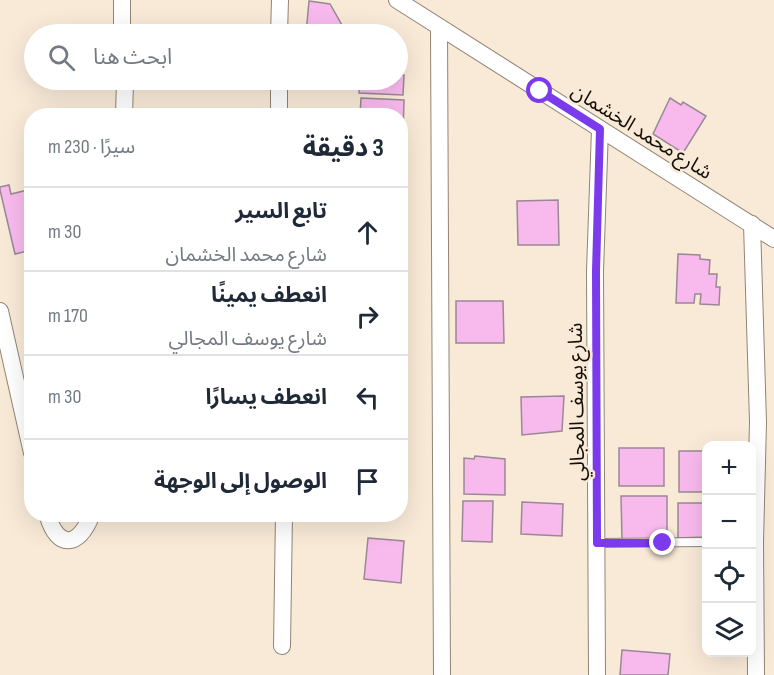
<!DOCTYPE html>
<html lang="ar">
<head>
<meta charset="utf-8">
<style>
	body { margin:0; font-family:"Sofia Sans Condensed","Noto Sans Arabic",sans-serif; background:#f6f6f7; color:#1f2937; direction:rtl }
	.controls { position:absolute; right:18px; bottom:18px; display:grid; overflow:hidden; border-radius:12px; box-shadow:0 6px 24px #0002 }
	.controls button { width:54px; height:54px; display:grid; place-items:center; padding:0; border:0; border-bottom:2px solid #e0e1e3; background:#fff; color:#1f2937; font:30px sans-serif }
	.stop { position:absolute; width:18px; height:18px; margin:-14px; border:4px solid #7c3aed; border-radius:50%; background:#fff }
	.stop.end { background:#7c3aed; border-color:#fff; box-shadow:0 2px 6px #0008 }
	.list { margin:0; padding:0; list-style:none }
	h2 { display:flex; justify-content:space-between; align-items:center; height:78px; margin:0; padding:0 24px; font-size:26px }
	h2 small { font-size:20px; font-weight:400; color:#747a83 }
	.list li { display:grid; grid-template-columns:39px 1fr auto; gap:18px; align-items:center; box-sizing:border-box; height:84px; padding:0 24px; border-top:2px solid #e0e1e3 }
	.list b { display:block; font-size:22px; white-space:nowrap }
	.list p { margin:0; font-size:20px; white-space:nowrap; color:#747a83 }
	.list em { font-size:20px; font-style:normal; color:#747a83 }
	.icon { flex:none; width:33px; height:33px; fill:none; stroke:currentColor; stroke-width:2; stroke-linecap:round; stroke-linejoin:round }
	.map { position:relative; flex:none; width:774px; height:675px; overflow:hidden; direction:ltr }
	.search { position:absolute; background:#fff; box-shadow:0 6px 24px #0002; left:24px; top:24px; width:384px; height:66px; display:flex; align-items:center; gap:15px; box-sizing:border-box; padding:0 21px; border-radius:33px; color:#747a83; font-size:22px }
	.panel { position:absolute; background:#fff; box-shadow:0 6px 24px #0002; left:24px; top:108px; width:384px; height:414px; border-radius:24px; direction:rtl }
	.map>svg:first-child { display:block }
</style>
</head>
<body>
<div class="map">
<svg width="774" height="675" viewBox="0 0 774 675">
	<rect width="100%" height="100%" fill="#f9ead8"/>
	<g fill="#f8baed" stroke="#998895" stroke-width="1.5">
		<polygon points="309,1 330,4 347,34 306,34"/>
		<polygon points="398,54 401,54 400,75 404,75 403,95 359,93 360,80 398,80"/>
		<polygon points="361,98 404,100 403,134 400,134 400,116 360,116"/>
		<polygon points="670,98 681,105 683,102 706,116 683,153 653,134"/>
		<polygon points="400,148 405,148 404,191 400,191"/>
		<polygon points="9,185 11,194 32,189 32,250 15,254 0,190 0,187"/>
		<polygon points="558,200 559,245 518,245 517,201"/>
		<polygon points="678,254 700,255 700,259 710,260 709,274 717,274 716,287 720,287 719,305 700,304 701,294 695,294 694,303 676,303"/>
		<polygon points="400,293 405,293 403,332 400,332"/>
		<polygon points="456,301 503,301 504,343 456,343"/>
		<polygon points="564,396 562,431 522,435 521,397"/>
		<rect x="619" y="448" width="45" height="38"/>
		<rect x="679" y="451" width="27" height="41"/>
		<polygon points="475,456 505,459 505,495 464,494 464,458 474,459"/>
		<polygon points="621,496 667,496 667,540 622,540"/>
		<polygon points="463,501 493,501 492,542 462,541"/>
		<polygon points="522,502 563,504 562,536 521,534"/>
		<polygon points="678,503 706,503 706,537 678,538"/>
		<polygon points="368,538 404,541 401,583 364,579"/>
		<polygon points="622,650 670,654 668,675 620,675"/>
	</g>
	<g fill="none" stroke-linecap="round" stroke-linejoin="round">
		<defs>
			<polyline id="service" points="597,543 706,542"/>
			<g id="minor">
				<polyline points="122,0 122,34"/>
				<polyline points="397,0 774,239"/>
				<polyline points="439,28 442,675"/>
				<polyline points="279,34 280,0"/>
				<polyline points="279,80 279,116"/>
				<polyline points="124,116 125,80"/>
				<polyline points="752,224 758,422 755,542 756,675"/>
				<polyline points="0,311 32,453"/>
				<path d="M47,514c11,37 32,33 45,0"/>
				<polyline points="282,646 284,514"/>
				<polyline points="597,675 595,271 600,129"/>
			</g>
		</defs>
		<use href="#service" stroke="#918574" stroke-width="10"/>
		<use href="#minor" stroke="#918574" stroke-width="18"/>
		<use href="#service" stroke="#fff" stroke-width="8"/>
		<use href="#minor" stroke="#fff" stroke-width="16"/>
	</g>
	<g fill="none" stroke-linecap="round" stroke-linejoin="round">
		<polyline stroke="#7c3aed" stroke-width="8" points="540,91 600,129 596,271 597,543 663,543"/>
	</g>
	<g text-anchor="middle" stroke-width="5" stroke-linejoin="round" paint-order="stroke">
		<g font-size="20" fill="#130e08" stroke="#f9ead8">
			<text transform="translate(642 131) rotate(32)" y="7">شارع محمد الخشمان</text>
			<text transform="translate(576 402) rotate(-91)" y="7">شارع يوسف المجالي</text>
		</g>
	</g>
</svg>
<div class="controls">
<button>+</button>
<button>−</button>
<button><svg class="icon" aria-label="locate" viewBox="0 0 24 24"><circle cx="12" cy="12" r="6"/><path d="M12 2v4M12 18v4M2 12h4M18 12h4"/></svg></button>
<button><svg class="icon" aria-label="layers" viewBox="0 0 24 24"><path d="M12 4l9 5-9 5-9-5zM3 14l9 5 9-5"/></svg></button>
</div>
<div class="stop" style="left:540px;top:91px"></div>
<div class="stop end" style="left:663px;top:543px"></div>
<div class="search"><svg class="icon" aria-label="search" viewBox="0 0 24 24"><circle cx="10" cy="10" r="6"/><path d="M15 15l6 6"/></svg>ابحث هنا</div>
<section class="panel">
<h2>3 دقيقة<small>سيرًا · 230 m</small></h2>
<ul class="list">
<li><svg class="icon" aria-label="ahead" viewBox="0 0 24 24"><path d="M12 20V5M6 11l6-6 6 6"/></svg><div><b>تابع السير</b><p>شارع محمد الخشمان</p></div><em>30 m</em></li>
<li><svg class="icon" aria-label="right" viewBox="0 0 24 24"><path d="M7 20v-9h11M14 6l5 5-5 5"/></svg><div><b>انعطف يمينًا</b><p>شارع يوسف المجالي</p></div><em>170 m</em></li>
<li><svg class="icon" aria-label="left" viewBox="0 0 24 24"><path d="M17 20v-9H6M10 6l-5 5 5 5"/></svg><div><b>انعطف يسارًا</b></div><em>30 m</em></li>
<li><svg class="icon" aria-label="arrive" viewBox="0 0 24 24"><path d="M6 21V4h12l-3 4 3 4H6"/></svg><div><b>الوصول إلى الوجهة</b></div></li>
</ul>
</section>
</div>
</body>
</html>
